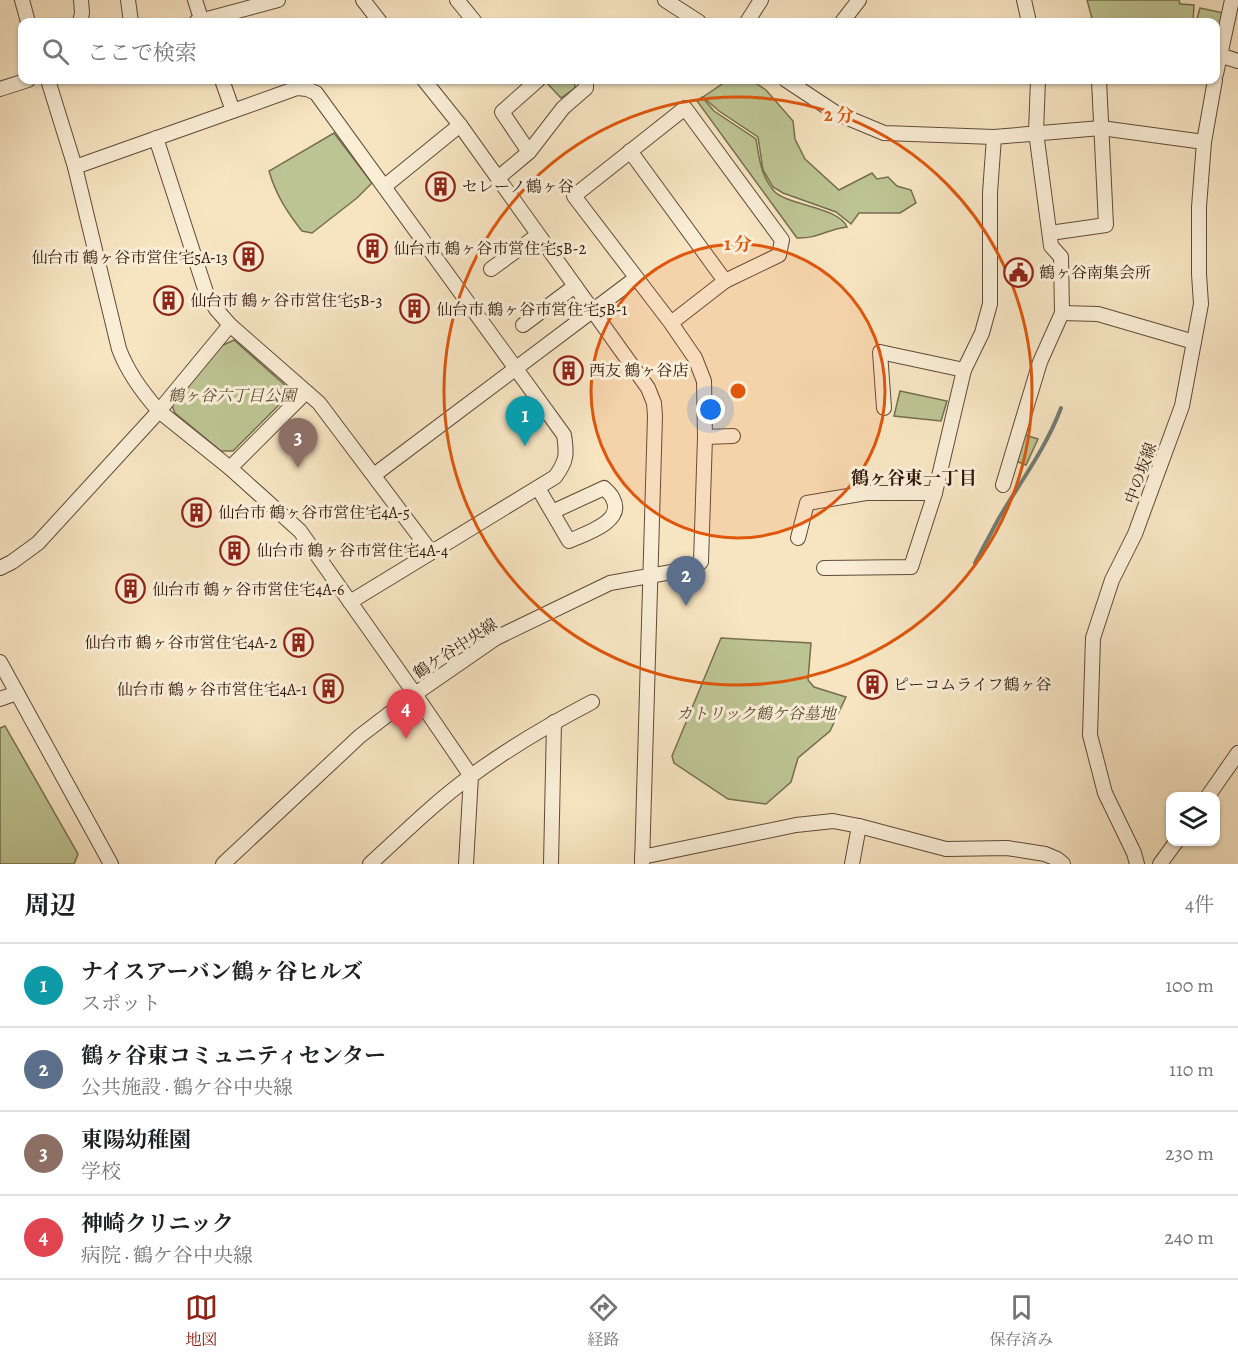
<!DOCTYPE html>
<html lang="ja">
<head>
<meta charset="utf-8">
<style>
	body { margin:0; font-family:Alegreya,"Noto Serif JP",serif; background:#f2f2f2; color:#202124 }
	.controls { position:absolute; right:18px; bottom:18px; display:grid; overflow:hidden; border-radius:12px; box-shadow:0 2px 4px #0004 }
	.controls button { width:54px; height:54px; display:grid; place-items:center; padding:0; border:0; border-bottom:2px solid #e0e0e0; background:#fff; color:#202124; font:30px sans-serif }
	.you { position:absolute; left:711px; top:410px; width:21px; height:21px; margin:-15px; border:4px solid #fff; border-radius:50%; background:#1a73e8; box-shadow:0 0 0 9px #1a73e833 }
	.badge { display:grid; place-items:center; width:39px; height:39px; border-radius:50%; background:#8f2418; color:#fff; font-size:20px; font-weight:700 }
	.pin { position:absolute; translate:-50% -50px; filter:drop-shadow(0 2px 3px #0008) }
	.pin::after { content:''; position:absolute; top:32px; width:21px; height:18px; background:inherit; clip-path:polygon(0 0,100% 0,50% 100%) }
	.list { margin:0; padding:0; list-style:none }
	h2 { display:flex; justify-content:space-between; align-items:center; height:78px; margin:0; padding:0 24px; font-size:26px }
	h2 small { font-size:20px; font-weight:400; color:#757577 }
	.list li { display:grid; grid-template-columns:39px 1fr auto; gap:18px; align-items:center; box-sizing:border-box; height:84px; padding:0 24px; border-top:2px solid #e0e0e0 }
	.list b { display:block; font-size:22px; white-space:nowrap }
	.list p { margin:0; font-size:20px; white-space:nowrap; color:#757577 }
	.list em { font-size:20px; font-style:normal; color:#757577 }
	.icon { flex:none; width:33px; height:33px; fill:none; stroke:currentColor; stroke-width:2; stroke-linecap:round; stroke-linejoin:round }
	.map { position:relative; flex:none; width:1238px; height:864px; overflow:hidden }
	.search { position:absolute; background:#fff; box-shadow:0 2px 4px #0004; left:18px; right:18px; top:18px; height:66px; display:flex; align-items:center; gap:15px; box-sizing:border-box; padding:0 21px; border-radius:12px; color:#757577; font-size:22px }
	.sheet { height:414px; background:#fff }
	nav { display:flex; justify-content:space-around; align-items:center; box-sizing:border-box; height:84px; border-top:2px solid #e0e0e0; background:#fff; font-size:16px; color:#757577 }
	nav a { display:grid; justify-items:center; gap:3px }
	nav .on { color:#8f2418 }
	.map>svg:first-child { display:block }
</style>
</head>
<body>
<div class="map">
<svg width="1238" height="864" viewBox="0 0 1238 864">
	<rect width="100%" height="100%" fill="#f7e5c2"/>
	<filter id="stains"><feTurbulence type="fractalNoise" baseFrequency=".00333" numOctaves="4"/><feColorMatrix values="0 0 0 0 .2 0 0 0 0 .09 0 0 0 0 .02 0 0 0 .5 -.17"/></filter>
	<radialGradient id="worn" r=".72"><stop offset=".6" stop-color="#630" stop-opacity="0"/><stop offset="1" stop-color="#630" stop-opacity=".3"/></radialGradient>
	<g fill="#bdc493" stroke="#766e4f" stroke-width="1.5">
		<polygon points="1087,0 1179,0 1180,4 1194,5 1193,22 1093,22"/>
		<polygon points="1200,8 1224,13 1216,63 1216,22 1196,22"/>
		<polygon points="546,80 574,80 575,88 561,98 545,81"/>
		<polygon points="728,80 751,80 766,90 793,121 795,139 805,159 839,190 872,173 877,179 888,177 897,186 911,190 916,203 900,213 859,213 851,224 836,212 783,193 773,187 763,170 758,137 719,111 703,97"/>
		<path d="M702,97l12,14 42,28c3,19 5,37 18,52 12,14 65,16 73,36 -19,2 -30,12 -50,11l-100,-137z"/>
		<path d="M334,133l38,50 -15,15 -45,35 -10,-2c-15,-19 -26,-36 -33,-60z"/>
		<polygon points="234,340 287,387 287,397 233,451 221,451 175,413 172,406 221,346"/>
		<polygon points="900,391 947,401 941,421 894,416"/>
		<polygon points="1022,434 1038,439 1026,465 1013,460"/>
		<polygon points="721,638 811,643 808,680 814,687 846,697 830,731 798,758 791,782 766,804 728,799 674,763 672,756"/>
		<polygon points="5,726 78,854 74,864 0,864 0,728"/>
	</g>
	<g fill="none" stroke-linecap="round" stroke-linejoin="round">
		<path stroke="#717b72" stroke-width="4" d="M975,563c8,-15 16,-30 24,-45 22,-37 47,-70 62,-110"/>
		<defs>
			<g id="minor">
				<polyline points="22,0 28,22"/>
				<polyline points="128,0 131,22"/>
				<polyline points="195,0 202,22"/>
				<polyline points="363,0 380,22"/>
				<polyline points="457,0 475,22"/>
				<polyline points="665,0 699,22"/>
				<polyline points="1024,0 1029,22"/>
				<polyline points="80,22 82,13 81,0"/>
				<polyline points="196,22 278,0"/>
				<polyline points="747,22 761,0"/>
				<polyline points="842,22 859,0"/>
				<polyline points="1219,55 1238,61"/>
				<polyline points="1216,74 1232,0"/>
				<path d="M48,80l27,87 44,182c9,24 23,43 40,62l71,-86"/>
				<path d="M222,80l11,31 64,-23 10,1 9,4 248,342c3,19 3,26 -9,42l-205,125"/>
				<polyline points="424,80 460,125 648,388 654,403 655,416 642,864"/>
				<polyline points="786,80 836,113 884,133 994,137 1101,128 1204,142"/>
				<polyline points="0,89 28,80"/>
				<polyline points="156,138 206,292 216,309 230,325 319,403 431,552"/>
				<polyline points="630,151 725,281"/>
				<polyline points="529,152 502,112 538,80"/>
				<polyline points="75,167 233,111"/>
				<polyline points="498,178 529,152 563,108 586,88 586,80"/>
				<polyline points="385,186 460,125"/>
				<polyline points="1050,233 1106,225 1099,80"/>
				<polyline points="491,269 538,235"/>
				<polyline points="1062,313 1098,314 1194,342"/>
				<polyline points="523,325 575,286"/>
				<polyline points="884,408 880,352 964,370"/>
				<polyline points="705,437 733,436"/>
				<polyline points="230,468 306,392"/>
				<polyline points="374,475 636,278"/>
				<polyline points="1003,485 1040,362 1062,313 1061,257 1051,246 1036,132 1038,80"/>
				<path d="M538,488l31,53c15,-7 56,-19 44,-42 -1,-4 -6,-8 -9,-11l-52,24"/>
				<polyline points="798,538 807,503 866,493 935,493"/>
				<polyline points="0,568 12,562 38,543 159,411 230,468 300,531 415,694 471,776 466,864"/>
				<polyline points="824,568 911,567 935,493 964,370 982,333 990,304 990,193 994,137"/>
				<polyline points="0,662 111,864"/>
				<polyline points="0,699 17,693"/>
				<polyline points="1208,796 1238,753"/>
				<polyline points="642,857 796,825 833,821 859,826 946,849 1007,848 1045,854 1057,859 1063,864"/>
				<polyline points="223,864 360,736 415,694 496,638 610,583 694,568 701,562 705,437 704,381 695,358 671,323 574,196 685,108 782,240 779,255 725,281 671,323"/>
				<path d="M370,864c33,-30 65,-62 101,-88 38,-28 79,-52 121,-74"/>
				<polyline points="551,864 554,722"/>
				<polyline points="852,864 859,826"/>
				<polyline points="1137,864 1134,853 1105,793 1090,735 1093,638 1112,580 1135,534 1182,406 1201,304 1199,274 1199,207 1204,142 1215,80"/>
				<polyline points="1160,864 1176,842"/>
			</g>
		</defs>
		<use href="#minor" stroke="#604a39" stroke-width="16"/>
		<use href="#minor" stroke="#faeed7" stroke-width="14"/>
	</g>
	<circle cx="738" cy="391" r="147" fill="#df560c" fill-opacity=".12"/>
	<g fill="none" stroke="#df560c" stroke-width="3">
		<circle cx="738" cy="391" r="147"/>
		<circle cx="738" cy="391" r="294"/>
	</g>
	<defs>
		<symbol id="building-ring" viewBox="-11 -11 22 22"><circle r="9.5" fill="#faeed7" stroke="#8f2418" stroke-width="1.5"/><path d="M-4-6H4V6H1V3H-1V6H-4ZM-2.5-4.3h1.7v1.8h-1.7ZM.8-4.3h1.7v1.8H.8ZM-2.5-1h1.7V.8h-1.7ZM.8-1h1.7V.8H.8Z" fill="#8f2418"/></symbol>
		<symbol id="civic-ring" viewBox="-11 -11 22 22"><circle r="9.5" fill="#faeed7" stroke="#8f2418" stroke-width="1.5"/><path d="M-.6-6.5H3V-4.5H.6V-3L4-1V1h2V6H-6V1h2V-1L-.6-3ZM-1.2 2.5V6h2.4V2.5Z" fill="#8f2418"/></symbol>
	</defs>
	<g fill-rule="evenodd">
		<use href="#building-ring" x="424" y="170" width="33" height="33"/>
		<use href="#building-ring" x="356" y="232" width="33" height="33"/>
		<use href="#building-ring" x="232" y="240" width="33" height="33"/>
		<use href="#civic-ring" x="1002" y="256" width="33" height="33"/>
		<use href="#building-ring" x="152" y="284" width="33" height="33"/>
		<use href="#building-ring" x="398" y="292" width="33" height="33"/>
		<use href="#building-ring" x="552" y="354" width="33" height="33"/>
		<use href="#building-ring" x="180" y="496" width="33" height="33"/>
		<use href="#building-ring" x="218" y="534" width="33" height="33"/>
		<use href="#building-ring" x="114" y="572" width="33" height="33"/>
		<use href="#building-ring" x="282" y="626" width="33" height="33"/>
		<use href="#building-ring" x="856" y="668" width="33" height="33"/>
		<use href="#building-ring" x="312" y="672" width="33" height="33"/>
	</g>
	<g text-anchor="middle" stroke-width="6" stroke-linejoin="round" paint-order="stroke">
		<g font-size="16" fill="#2e170b" stroke="#faeed7" text-anchor="start">
			<text x="462" y="192">セレーノ鶴ヶ谷</text>
			<text x="393" y="254">仙台市 鶴ヶ谷市営住宅5B-2</text>
			<text x="228" y="263" text-anchor="end">仙台市 鶴ヶ谷市営住宅5A-13</text>
			<text x="1039" y="278">鶴ヶ谷南集会所</text>
			<text x="190" y="306">仙台市 鶴ヶ谷市営住宅5B-3</text>
			<text x="436" y="315">仙台市 鶴ヶ谷市営住宅5B-1</text>
			<text x="589" y="376">西友 鶴ヶ谷店</text>
			<text x="218" y="518">仙台市 鶴ヶ谷市営住宅4A-5</text>
			<text x="256" y="556">仙台市 鶴ヶ谷市営住宅4A-4</text>
			<text x="152" y="595">仙台市 鶴ヶ谷市営住宅4A-6</text>
			<text x="277" y="648" text-anchor="end">仙台市 鶴ヶ谷市営住宅4A-2</text>
			<text x="893" y="690">ピーコムライフ鶴ヶ谷</text>
			<text x="307" y="695" text-anchor="end">仙台市 鶴ヶ谷市営住宅4A-1</text>
		</g>
		<g font-size="16" font-style="italic" fill="#594b34" stroke="#faeed7">
			<text x="232" y="401">鶴ヶ谷六丁目公園</text>
			<text x="756" y="719">カトリック鶴ケ谷墓地</text>
		</g>
		<g font-size="16" fill="#2e170b" stroke="#faeed7">
			<text transform="translate(1140 473) rotate(-70)" y="6">中の坂線</text>
			<text transform="translate(455 648) rotate(-33)" y="6">鶴ケ谷中央線</text>
		</g>
		<g font-size="18" font-weight="bold" fill="#2e170b" stroke="#faeed7">
			<text x="914" y="484">鶴ヶ谷東一丁目</text>
		</g>
	</g>
	<circle cx="738" cy="391" r="9" fill="#df560c" stroke="#faeed7" stroke-width="3"/>
	<g font-size="18" text-anchor="middle" font-weight="bold" fill="#df560c" stroke="#faeed7" stroke-width="6" stroke-linejoin="round" paint-order="stroke">
		<text x="839" y="121">2 分</text>
		<text x="738" y="250">1 分</text>
	</g>
	<rect width="100%" height="100%" filter="url(#stains)"/>
	<rect width="100%" height="100%" fill="url(#worn)"/>
</svg>
<div class="controls">
<button><svg class="icon" aria-label="layers" viewBox="0 0 24 24"><path d="M12 4l9 5-9 5-9-5zM3 14l9 5 9-5"/></svg></button>
</div>
<div class="you"></div>
<div class="pin badge" style="left:525px;top:446px;background:#0f9aa8">1</div>
<div class="pin badge" style="left:686px;top:606px;background:#5c6f8a">2</div>
<div class="pin badge" style="left:298px;top:468px;background:#8d6e63">3</div>
<div class="pin badge" style="left:406px;top:739px;background:#e0444e">4</div>
<div class="search"><svg class="icon" aria-label="search" viewBox="0 0 24 24"><circle cx="10" cy="10" r="6"/><path d="M15 15l6 6"/></svg>ここで検索</div>
</div>
<section class="sheet">
<h2>周辺<small>4件</small></h2>
<ul class="list">
<li><span class="badge" style="background:#0f9aa8">1</span><div><b>ナイスアーバン鶴ヶ谷ヒルズ</b><p>スポット</p></div><em>100 m</em></li>
<li><span class="badge" style="background:#5c6f8a">2</span><div><b>鶴ヶ谷東コミュニティセンター</b><p>公共施設 · 鶴ケ谷中央線</p></div><em>110 m</em></li>
<li><span class="badge" style="background:#8d6e63">3</span><div><b>東陽幼稚園</b><p>学校</p></div><em>230 m</em></li>
<li><span class="badge" style="background:#e0444e">4</span><div><b>神崎クリニック</b><p>病院 · 鶴ケ谷中央線</p></div><em>240 m</em></li>
</ul>
</section>
<nav>
<a class="on"><svg class="icon" aria-label="map" viewBox="0 0 24 24"><path d="M3 6l6-2 6 2 6-2v14l-6 2-6-2-6 2zM9 4v14M15 6v14"/></svg>地図</a>
<a><svg class="icon" aria-label="directions" viewBox="0 0 24 24"><path d="M12 3l9 9-9 9-9-9zM9 14v-3h6M13 9l2 2-2 2"/></svg>経路</a>
<a><svg class="icon" aria-label="saved" viewBox="0 0 24 24"><path d="M7 4h10v16l-5-4-5 4z"/></svg>保存済み</a>
</nav>
</body>
</html>
